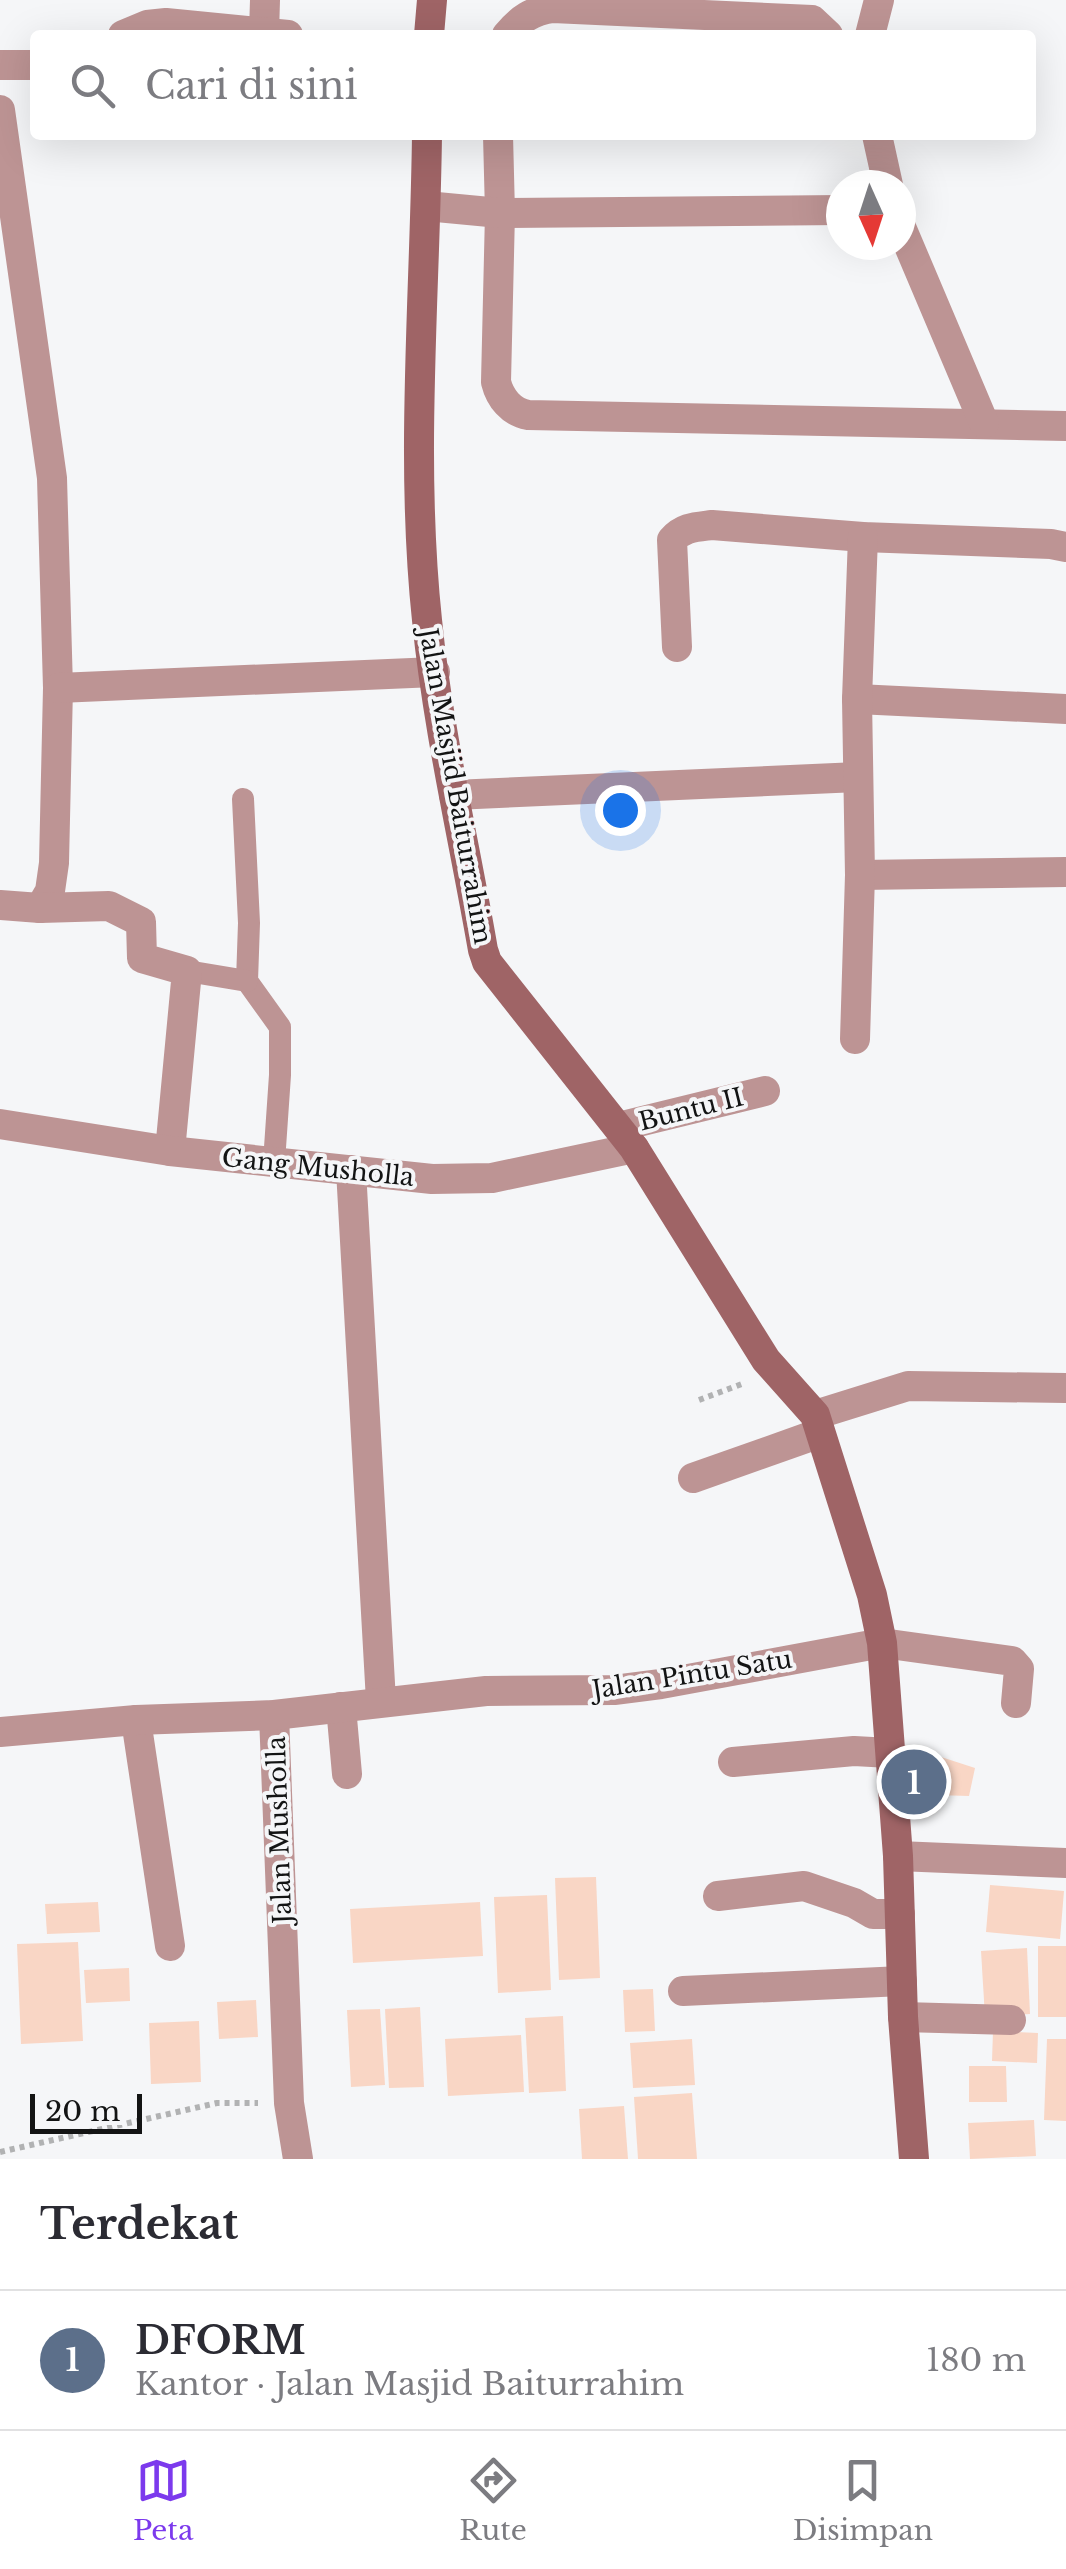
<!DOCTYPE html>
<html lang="id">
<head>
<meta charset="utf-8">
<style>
	body { margin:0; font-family:"Libre Baskerville",serif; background:#f2f2f3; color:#2b2b33 }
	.compass { position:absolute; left:826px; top:170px; width:90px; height:90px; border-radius:50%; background:#fff; box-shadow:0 10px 40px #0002; rotate:177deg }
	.scale { position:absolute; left:30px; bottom:25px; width:112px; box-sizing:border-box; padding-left:10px; border:5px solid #131414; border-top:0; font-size:28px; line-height:35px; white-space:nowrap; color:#131414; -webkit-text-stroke:8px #f5f6f8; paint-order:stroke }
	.you { position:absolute; left:620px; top:810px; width:35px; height:35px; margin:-25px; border:8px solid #fff; border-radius:50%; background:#1a73e8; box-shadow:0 0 0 15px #1a73e833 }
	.badge { display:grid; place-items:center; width:65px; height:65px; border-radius:50%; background:#7c3aed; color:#fff; font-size:32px; font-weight:700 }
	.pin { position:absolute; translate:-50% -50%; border:5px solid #fff; box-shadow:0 2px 10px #0006 }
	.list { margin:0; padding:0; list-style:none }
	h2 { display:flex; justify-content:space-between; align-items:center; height:130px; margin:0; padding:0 40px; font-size:42px }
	h2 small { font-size:32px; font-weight:400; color:#7c7c81 }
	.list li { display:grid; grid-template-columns:65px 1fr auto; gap:30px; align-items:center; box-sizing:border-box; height:140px; padding:0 40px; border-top:2px solid #e1e1e2 }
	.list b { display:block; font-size:38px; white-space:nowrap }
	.list p { margin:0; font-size:32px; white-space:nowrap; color:#7c7c81 }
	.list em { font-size:32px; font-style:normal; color:#7c7c81 }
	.icon { flex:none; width:55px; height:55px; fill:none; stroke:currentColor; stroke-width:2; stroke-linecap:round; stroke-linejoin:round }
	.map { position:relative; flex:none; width:1066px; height:2159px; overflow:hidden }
	.search { position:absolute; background:#fff; box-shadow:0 10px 40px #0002; left:30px; right:30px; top:30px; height:110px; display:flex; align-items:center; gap:25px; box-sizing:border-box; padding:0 35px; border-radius:10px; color:#7c7c81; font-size:38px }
	.sheet { height:270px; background:#fff }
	nav { display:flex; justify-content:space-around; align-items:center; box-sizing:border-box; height:140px; border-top:2px solid #e1e1e2; background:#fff; font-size:28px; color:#7c7c81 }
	nav a { display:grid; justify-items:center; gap:5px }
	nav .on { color:#7c3aed }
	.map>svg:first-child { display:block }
</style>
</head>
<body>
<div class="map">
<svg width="1066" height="2159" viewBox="0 0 1066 2159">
	<rect width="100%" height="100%" fill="#f5f6f8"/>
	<g fill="#f9d6c5">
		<polygon points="895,1742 975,1768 969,1796 900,1794"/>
		<polygon points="596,1877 600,1978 559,1980 555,1878"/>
		<polygon points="990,1885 1064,1891 1060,1939 986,1932"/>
		<polygon points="547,1895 551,1990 498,1993 494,1897"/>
		<polygon points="98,1902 100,1932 47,1934 45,1904"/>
		<polygon points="480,1902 483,1956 353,1963 350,1909"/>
		<polygon points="78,1942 83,2041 21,2044 17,1944"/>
		<rect x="1038" y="1946" width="28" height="71"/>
		<polygon points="1027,1948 1030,2014 985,2017 981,1951"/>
		<polygon points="129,1968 130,2001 86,2003 84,1970"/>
		<polygon points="653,1989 655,2031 625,2032 623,1990"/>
		<polygon points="256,2000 258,2037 219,2039 217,2002"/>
		<polygon points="420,2007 424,2087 389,2088 385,2009"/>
		<polygon points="380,2009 385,2085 351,2087 347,2010"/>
		<polygon points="563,2016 566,2091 529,2093 525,2018"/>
		<polygon points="199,2021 201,2082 151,2084 149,2023"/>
		<polygon points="993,2031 1038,2033 1037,2063 992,2061"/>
		<polygon points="521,2035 524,2092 448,2096 445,2039"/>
		<polygon points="692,2039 695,2085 633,2088 630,2043"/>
		<polygon points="1047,2039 1066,2039 1066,2121 1044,2120"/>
		<polygon points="969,2066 1006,2066 1007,2102 969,2102"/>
		<polygon points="692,2093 697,2159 638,2159 634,2097"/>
		<polygon points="624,2106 628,2159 582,2159 579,2109"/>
		<polygon points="1034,2120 1036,2156 970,2159 968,2123"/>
	</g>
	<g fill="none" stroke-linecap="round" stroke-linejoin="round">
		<g stroke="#b1b2b3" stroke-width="6" stroke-dasharray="5 5" stroke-linecap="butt">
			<polyline points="699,1400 742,1384"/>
			<polyline points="0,2152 217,2103 258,2103"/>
		</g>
		<g stroke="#bd9494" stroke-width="22">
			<polyline points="243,799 249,923 247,981 280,1027 280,1075 274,1162"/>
			<polyline points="187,971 247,981"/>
		</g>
		<g stroke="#bd9494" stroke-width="30">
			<polyline points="264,33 265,0"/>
			<polyline points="123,35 147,25 166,23 288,35"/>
			<path d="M507,35c13,-16 25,-24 46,-27l259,12 16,15"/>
			<polyline points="870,35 879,0"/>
			<polyline points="0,65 35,65"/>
			<polyline points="0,110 52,478 58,688 54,863 50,891 40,908"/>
			<path d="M498,135l2,78 -4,169c4,16 15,30 32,33l538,11"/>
			<polyline points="877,135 888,185"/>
			<polyline points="426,206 500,213 841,210"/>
			<polyline points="901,227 984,423"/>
			<path d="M677,647l-5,-107c11,-13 24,-13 40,-15l151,12 188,7 15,3"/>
			<polyline points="58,688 435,672"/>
			<polyline points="857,699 1066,709"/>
			<polyline points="454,795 858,777"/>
			<polyline points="860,875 1066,872"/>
			<polyline points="0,905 40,908 109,906 141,922 142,958 187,971 170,1151"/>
			<polyline points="855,1039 860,875 857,699 863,537"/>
			<polyline points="0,1124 170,1151 432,1179 492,1178 634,1148"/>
			<polyline points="618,1127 765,1091"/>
			<polyline points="351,1170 381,1701"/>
			<polyline points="815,1415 908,1386 1066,1388"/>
			<polyline points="693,1478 820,1433"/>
			<polyline points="341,1707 347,1774"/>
			<polyline points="274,1715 289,2103 298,2159"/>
			<polyline points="136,1720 170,1946"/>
			<polyline points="0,1732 136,1720 274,1715 486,1691 614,1690 661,1684 882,1643 1012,1661 1019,1669 1016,1703"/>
			<polyline points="733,1762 854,1751 890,1753"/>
			<polyline points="898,1856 1066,1863"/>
			<polyline points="718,1896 804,1886 854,1903 873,1914 900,1914"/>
			<polyline points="683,1991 902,1981"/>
			<polyline points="903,2017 1011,2020"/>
		</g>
		<g stroke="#9f6466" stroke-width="30">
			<polyline points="429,35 432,0"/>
			<path d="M427,135c-2,161 -17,325 0,485 11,111 37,220 56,330l4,12 147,186 132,212 49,55 57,180 10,48 16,213 5,161 11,142"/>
		</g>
	</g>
	<g text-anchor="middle" stroke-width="8" stroke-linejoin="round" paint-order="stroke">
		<g font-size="25" fill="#131414" stroke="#f5f6f8">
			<text transform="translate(456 786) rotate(80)" y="9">Jalan Masjid Baiturrahim</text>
			<text transform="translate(691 1109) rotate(-14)" y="9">Buntu II</text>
			<text transform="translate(318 1167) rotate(6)" y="9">Gang Musholla</text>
			<text transform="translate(692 1674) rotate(-9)" y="9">Jalan Pintu Satu</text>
			<text transform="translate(279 1830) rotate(-92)" y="9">Jalan Musholla</text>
		</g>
	</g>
</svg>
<svg class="compass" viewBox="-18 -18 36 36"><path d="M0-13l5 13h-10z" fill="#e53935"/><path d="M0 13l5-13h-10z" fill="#7c7c81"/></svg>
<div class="scale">20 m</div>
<div class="you"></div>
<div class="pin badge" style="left:914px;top:1782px;background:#5c6f8a">1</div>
<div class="search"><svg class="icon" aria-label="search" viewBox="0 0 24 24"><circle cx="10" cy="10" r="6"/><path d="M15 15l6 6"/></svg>Cari di sini</div>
</div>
<section class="sheet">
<h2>Terdekat<small></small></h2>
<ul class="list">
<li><span class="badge" style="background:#5c6f8a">1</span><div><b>DFORM</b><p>Kantor · Jalan Masjid Baiturrahim</p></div><em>180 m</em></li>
</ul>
</section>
<nav>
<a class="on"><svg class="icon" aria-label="map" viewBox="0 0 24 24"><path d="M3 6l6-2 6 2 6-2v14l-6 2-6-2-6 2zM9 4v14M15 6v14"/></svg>Peta</a>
<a><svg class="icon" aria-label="directions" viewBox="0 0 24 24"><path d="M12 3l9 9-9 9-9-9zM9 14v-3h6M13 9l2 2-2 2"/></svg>Rute</a>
<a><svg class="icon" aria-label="saved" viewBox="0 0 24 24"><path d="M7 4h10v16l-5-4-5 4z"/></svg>Disimpan</a>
</nav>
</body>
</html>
